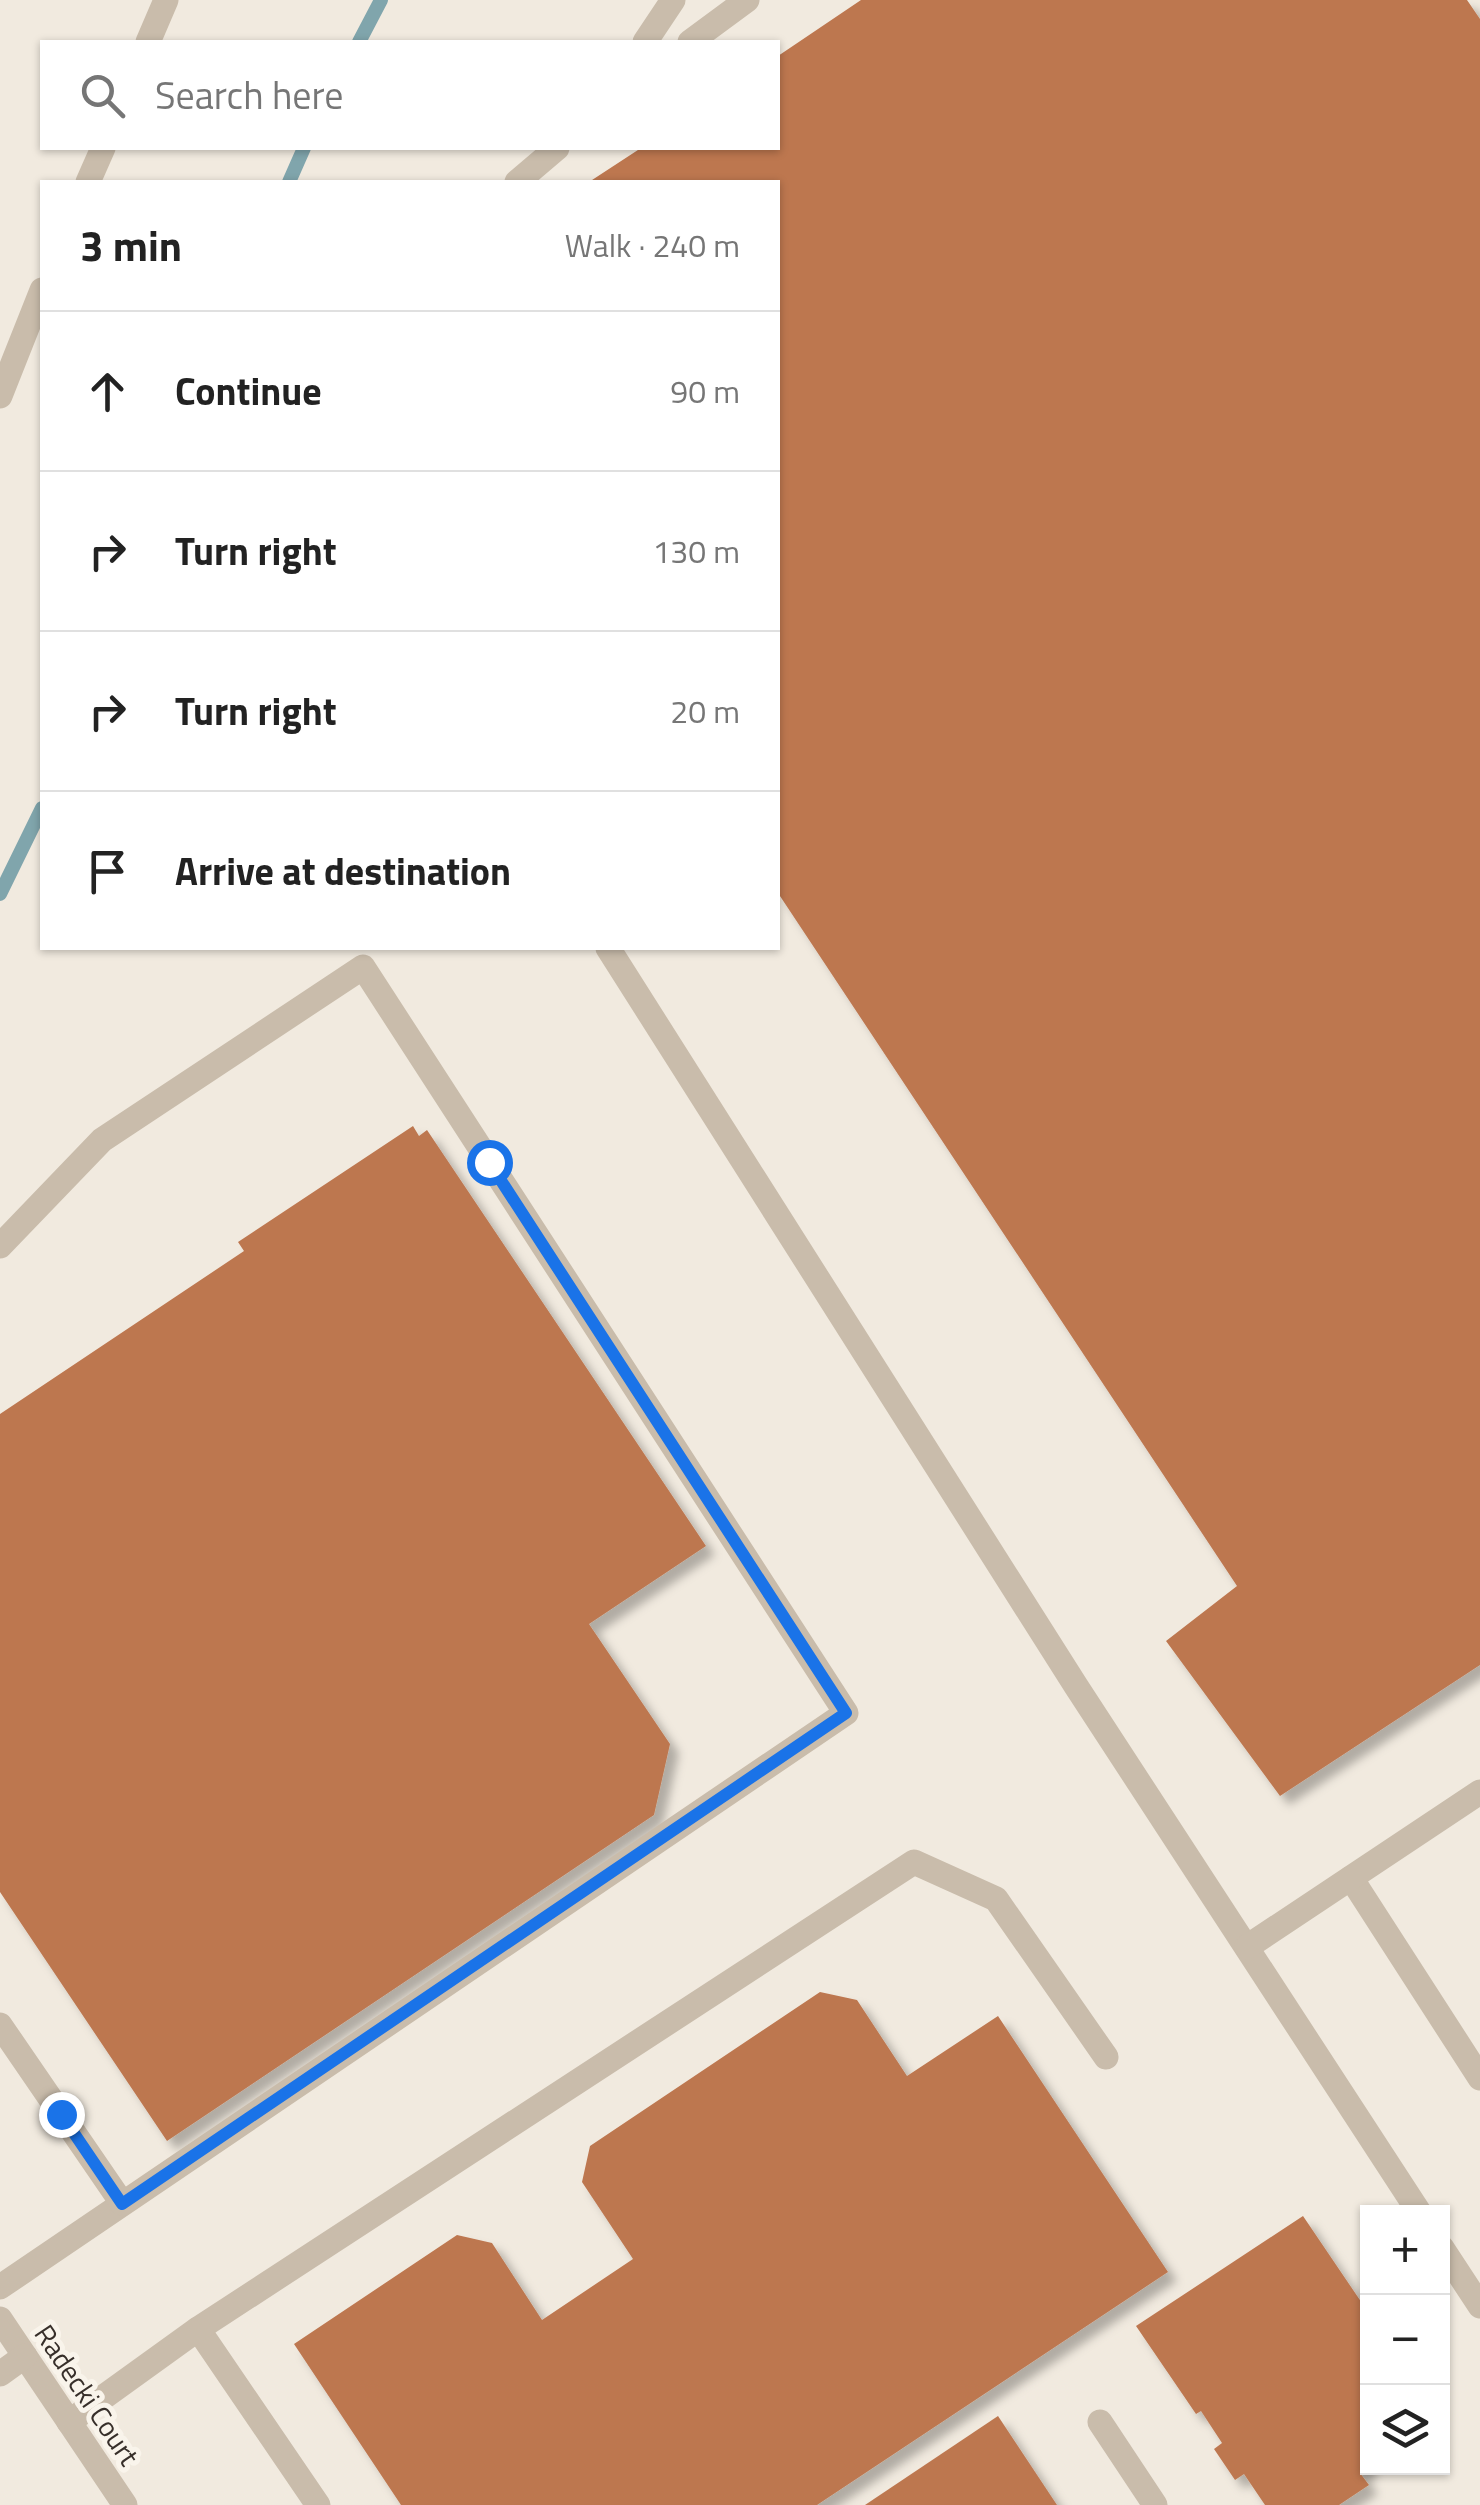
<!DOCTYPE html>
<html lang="en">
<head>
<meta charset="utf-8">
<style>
	body { margin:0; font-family:"Titillium Web",sans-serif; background:#f6f6f6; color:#222 }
	.controls { position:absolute; right:30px; bottom:30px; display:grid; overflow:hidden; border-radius:0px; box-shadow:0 2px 8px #0004 }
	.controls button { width:90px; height:90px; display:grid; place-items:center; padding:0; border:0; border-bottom:2px solid #e0e0e0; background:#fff; color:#222; font:50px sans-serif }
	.stop { position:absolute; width:30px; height:30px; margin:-22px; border:8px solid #1a73e8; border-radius:50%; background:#fff }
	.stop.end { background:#1a73e8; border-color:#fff; box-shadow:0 2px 10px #0008 }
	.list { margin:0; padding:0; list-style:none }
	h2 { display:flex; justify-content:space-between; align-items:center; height:130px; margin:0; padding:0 40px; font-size:42px }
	h2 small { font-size:32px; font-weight:400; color:#767676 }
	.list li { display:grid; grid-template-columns:65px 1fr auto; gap:30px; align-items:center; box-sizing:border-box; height:160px; padding:0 40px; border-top:2px solid #e0e0e0 }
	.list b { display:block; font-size:38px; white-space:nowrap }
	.list em { font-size:32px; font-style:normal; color:#767676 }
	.icon { flex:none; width:55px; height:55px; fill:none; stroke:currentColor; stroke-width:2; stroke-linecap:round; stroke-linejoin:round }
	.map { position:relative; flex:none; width:1480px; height:2505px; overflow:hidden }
	.search { position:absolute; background:#fff; box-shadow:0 2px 8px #0004; left:40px; top:40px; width:740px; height:110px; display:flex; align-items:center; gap:25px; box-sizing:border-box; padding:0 35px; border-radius:0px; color:#767676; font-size:38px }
	.panel { position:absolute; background:#fff; box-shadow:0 2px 8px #0004; left:40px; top:180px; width:740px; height:770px; border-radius:0px }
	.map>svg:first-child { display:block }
</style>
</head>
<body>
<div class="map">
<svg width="1480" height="2505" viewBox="0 0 1480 2505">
	<defs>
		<filter id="shadow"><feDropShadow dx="9" dy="9" stdDeviation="5" flood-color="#0004"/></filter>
	</defs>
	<rect width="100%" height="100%" fill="#f1eadf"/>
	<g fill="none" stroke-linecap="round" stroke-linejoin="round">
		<g stroke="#80a5ac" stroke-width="14">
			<polyline points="359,42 381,0"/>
			<polyline points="289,182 304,148"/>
			<polyline points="0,894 42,808"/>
		</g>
	</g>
	<g fill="#bd7750" filter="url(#shadow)">
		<polygon points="861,0 1467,0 1480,19 1480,1665 1280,1796 1166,1641 1237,1586 778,893 778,182 589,182 641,148 778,148 778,56"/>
		<polygon points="413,1126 419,1136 427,1130 706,1546 589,1624 670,1744 654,1815 167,2141 0,1892 0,1414 244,1251 238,1242"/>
		<polygon points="820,1992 857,2000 907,2076 998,2016 1168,2272 817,2505 401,2505 294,2344 457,2235 492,2243 542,2320 633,2259 582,2182 590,2146"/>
		<polygon points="1303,2216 1368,2312 1368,2468 1360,2473 1369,2485 1339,2505 1265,2505 1244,2474 1235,2480 1214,2449 1222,2443 1201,2411 1196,2414 1136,2326"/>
		<polygon points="998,2416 1057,2505 865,2505"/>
	</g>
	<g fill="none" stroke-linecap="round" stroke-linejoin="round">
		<g stroke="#c9bcab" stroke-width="25">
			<polyline points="148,42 166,0"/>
			<polyline points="645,42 673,0"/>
			<polyline points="690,42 747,0"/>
			<polyline points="88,182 103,148"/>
			<polyline points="517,182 557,148"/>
			<polyline points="0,396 42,290"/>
			<polyline points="608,948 1076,1686 1419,2212"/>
			<polyline points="0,1246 102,1140 363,967 846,1713 0,2287"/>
			<polyline points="1351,1878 1480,2078"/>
			<polyline points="1247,1947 1480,1792"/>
			<polyline points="0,2025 122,2203"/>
			<polyline points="1442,2248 1480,2306"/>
			<polyline points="0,2319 125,2505"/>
			<polyline points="198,2329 318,2505"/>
			<polyline points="0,2374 25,2356"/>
			<polyline points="69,2422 198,2329 914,1862 996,1899 1106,2057"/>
			<polyline points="1100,2422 1155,2505"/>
		</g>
	</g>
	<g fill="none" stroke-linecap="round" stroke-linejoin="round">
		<polyline stroke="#1a73e8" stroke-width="12" points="61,2114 122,2204 846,1713 489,1162"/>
	</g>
	<g text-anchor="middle" stroke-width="10" stroke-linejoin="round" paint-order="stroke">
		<g font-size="28" fill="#372f2a" stroke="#f9f4eb">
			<text transform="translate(87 2395) rotate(56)" y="10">Radecki Court</text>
		</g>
	</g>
</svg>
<div class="controls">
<button>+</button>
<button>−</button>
<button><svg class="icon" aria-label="layers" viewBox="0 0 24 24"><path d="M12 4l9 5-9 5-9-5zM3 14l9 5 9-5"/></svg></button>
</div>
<div class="stop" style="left:489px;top:1162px"></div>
<div class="stop end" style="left:61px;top:2114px"></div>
<div class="search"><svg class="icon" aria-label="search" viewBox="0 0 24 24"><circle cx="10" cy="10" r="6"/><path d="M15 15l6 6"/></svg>Search here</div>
<section class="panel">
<h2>3 min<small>Walk · 240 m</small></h2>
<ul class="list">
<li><svg class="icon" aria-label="ahead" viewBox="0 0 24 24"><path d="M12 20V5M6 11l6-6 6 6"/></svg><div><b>Continue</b></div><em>90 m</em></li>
<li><svg class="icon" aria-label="right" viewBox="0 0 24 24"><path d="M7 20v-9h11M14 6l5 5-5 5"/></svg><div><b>Turn right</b></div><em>130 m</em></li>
<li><svg class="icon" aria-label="right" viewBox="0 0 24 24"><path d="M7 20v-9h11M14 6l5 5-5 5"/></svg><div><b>Turn right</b></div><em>20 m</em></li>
<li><svg class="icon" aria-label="arrive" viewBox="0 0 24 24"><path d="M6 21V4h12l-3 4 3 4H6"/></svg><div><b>Arrive at destination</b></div></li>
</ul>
</section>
</div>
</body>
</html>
